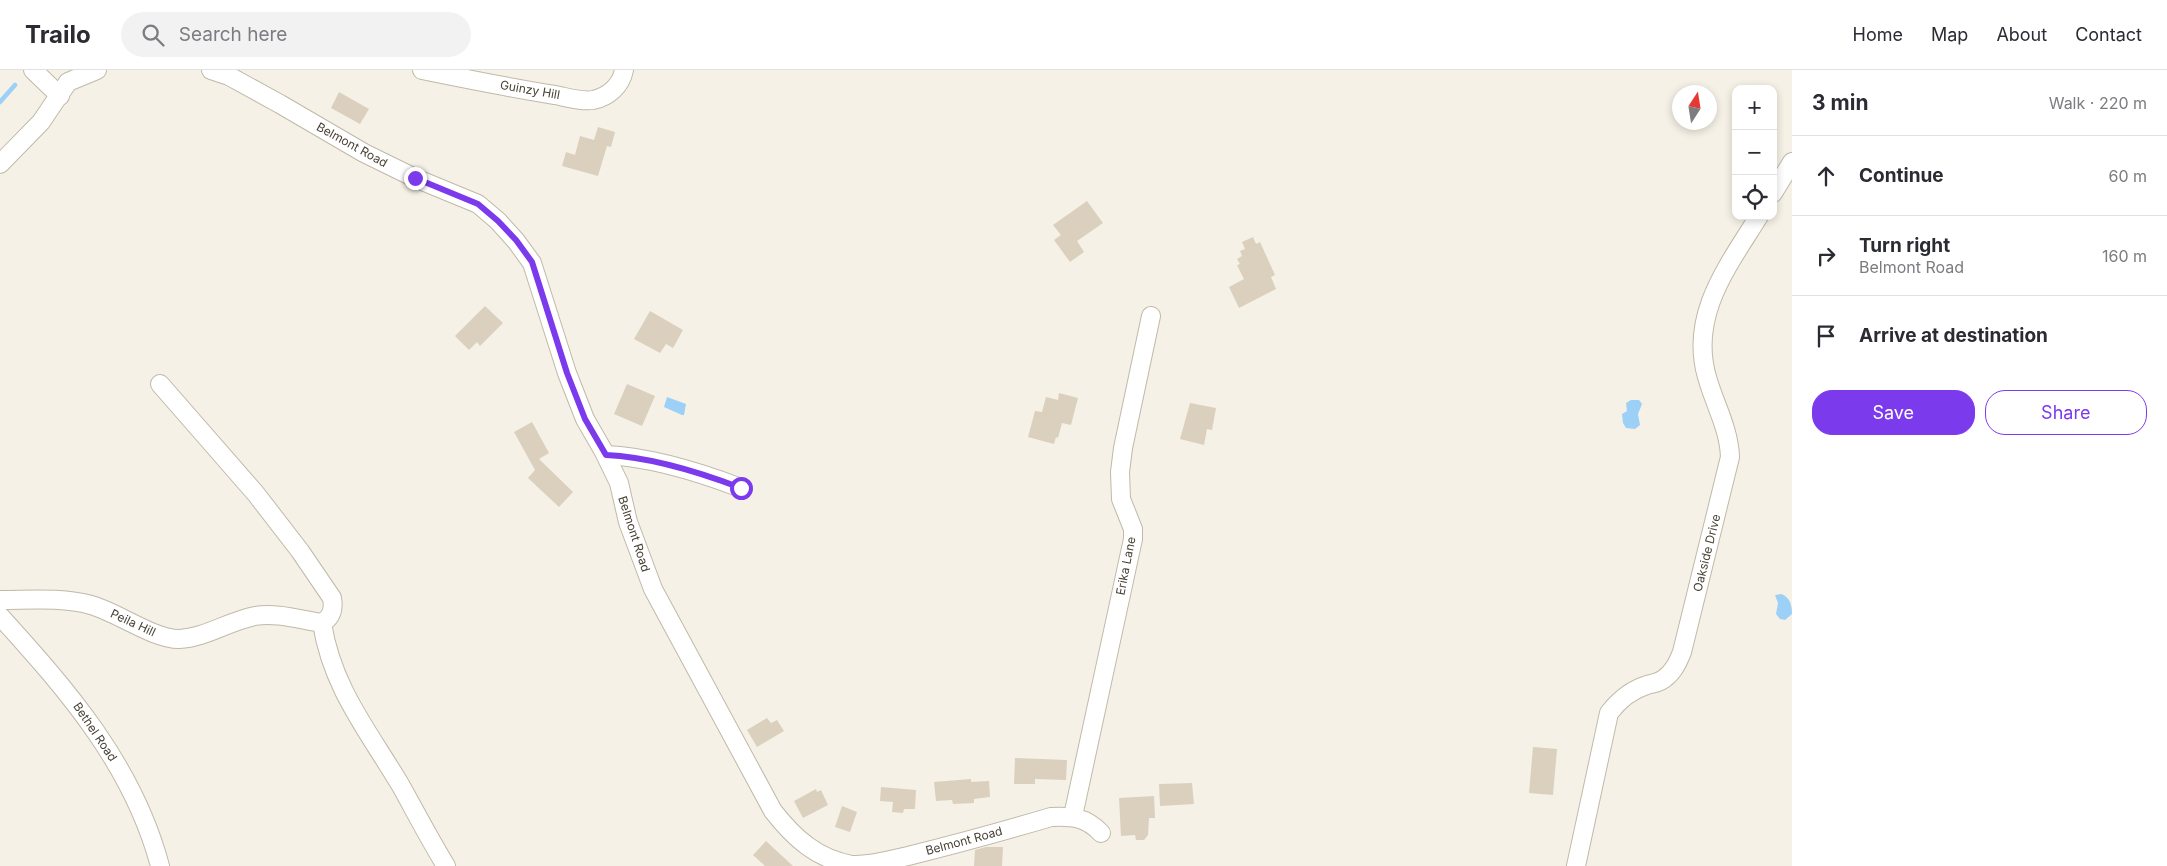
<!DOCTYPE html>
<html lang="en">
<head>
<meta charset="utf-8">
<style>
	body { margin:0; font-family:Inter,sans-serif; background:#f2f2f3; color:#2b2b33 }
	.controls { position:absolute; right:15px; top:15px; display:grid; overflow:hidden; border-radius:10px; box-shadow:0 2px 8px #0003 }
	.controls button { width:45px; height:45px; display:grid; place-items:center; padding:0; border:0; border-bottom:1px solid #e1e1e2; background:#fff; color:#2b2b33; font:25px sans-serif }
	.compass { position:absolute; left:1672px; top:15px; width:45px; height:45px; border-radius:50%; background:#fff; box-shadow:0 2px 8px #0003; rotate:12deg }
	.stop { position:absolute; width:15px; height:15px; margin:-11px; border:4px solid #7c3aed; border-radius:50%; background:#fff }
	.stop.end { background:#7c3aed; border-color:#fff; box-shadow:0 1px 5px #0008 }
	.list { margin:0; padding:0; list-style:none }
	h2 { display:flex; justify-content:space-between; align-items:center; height:65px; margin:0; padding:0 20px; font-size:21px }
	h2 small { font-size:16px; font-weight:400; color:#7c7c81 }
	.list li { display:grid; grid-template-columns:32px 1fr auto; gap:15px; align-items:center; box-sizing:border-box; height:80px; padding:0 20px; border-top:1px solid #e1e1e2 }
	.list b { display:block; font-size:19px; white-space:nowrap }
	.list p { margin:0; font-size:16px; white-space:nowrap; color:#7c7c81 }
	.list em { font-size:16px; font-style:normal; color:#7c7c81 }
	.actions { display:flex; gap:10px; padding:15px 20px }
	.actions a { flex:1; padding:11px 0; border:1px solid #7c3aed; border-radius:20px; text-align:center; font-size:18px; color:#7c3aed }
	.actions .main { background:#7c3aed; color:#fff }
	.icon { flex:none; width:28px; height:28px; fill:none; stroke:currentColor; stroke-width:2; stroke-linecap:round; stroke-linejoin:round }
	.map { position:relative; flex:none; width:1792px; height:796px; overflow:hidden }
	header { display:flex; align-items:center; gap:30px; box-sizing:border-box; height:70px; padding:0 25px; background:#fff; border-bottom:1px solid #e1e1e2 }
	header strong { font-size:24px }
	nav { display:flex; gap:28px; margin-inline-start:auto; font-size:18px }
	.search { width:350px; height:45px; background:#f2f2f3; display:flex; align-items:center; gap:12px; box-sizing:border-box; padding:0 18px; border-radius:28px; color:#7c7c81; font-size:19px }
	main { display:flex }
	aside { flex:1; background:#fff }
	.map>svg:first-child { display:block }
</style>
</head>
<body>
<header>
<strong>Trailo</strong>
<div class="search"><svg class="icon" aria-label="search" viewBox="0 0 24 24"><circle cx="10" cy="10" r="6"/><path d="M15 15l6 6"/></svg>Search here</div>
<nav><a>Home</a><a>Map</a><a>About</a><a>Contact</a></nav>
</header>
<main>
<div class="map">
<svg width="1792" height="796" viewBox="0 0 1792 796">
	<rect width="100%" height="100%" fill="#f5f1e6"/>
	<g fill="#9dd0f7">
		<polygon points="667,327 686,334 684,345 682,345 664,337"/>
		<polygon points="1631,330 1639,330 1642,334 1638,344 1640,355 1635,359 1626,358 1623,353 1622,344 1627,341 1626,333"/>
		<path d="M1781,524c9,3 11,11 11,20l-7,6 -5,-1 -4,-5 2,-11 -3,-8z"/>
	</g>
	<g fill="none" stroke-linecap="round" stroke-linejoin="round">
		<polyline stroke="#9dd0f7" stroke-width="4.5" points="0,32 15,15"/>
	</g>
	<g fill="#dbd0bd">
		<polygon points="339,22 369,39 360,54 331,38"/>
		<polygon points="598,57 615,62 611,77 607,76 598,106 562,96 566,82 575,85 580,66 594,70"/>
		<polygon points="1087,131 1103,153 1077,171 1084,182 1070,192 1054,170 1061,165 1053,155"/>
		<polygon points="1253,167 1256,174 1260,172 1275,205 1271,207 1276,219 1239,238 1229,217 1244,209 1237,195 1240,194 1237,189 1242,186 1240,181 1245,179 1242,172"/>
		<polygon points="485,236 503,253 480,276 477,272 469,280 455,266"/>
		<polygon points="650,241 683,260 673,278 666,274 660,283 634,269"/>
		<polygon points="627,314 655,326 642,356 614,344"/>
		<polygon points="1059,323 1078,328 1071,355 1062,353 1058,368 1056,367 1054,374 1028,367 1035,341 1042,342 1046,327 1058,330"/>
		<polygon points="1190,333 1216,338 1212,360 1207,359 1204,375 1180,369"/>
		<polygon points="532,352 549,383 539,389 573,422 559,437 528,408 535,400 514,362"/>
		<polygon points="767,648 771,653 777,650 784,661 757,677 747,660"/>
		<polygon points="1533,677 1557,679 1553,725 1529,723"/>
		<polygon points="1015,688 1067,690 1066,710 1035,709 1035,714 1014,714"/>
		<polygon points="971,709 971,712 989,711 990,727 974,729 974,733 953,734 952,730 936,731 934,712"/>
		<polygon points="1192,713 1194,734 1160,736 1159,714"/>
		<polygon points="881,717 916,720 915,739 904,739 903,743 892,742 893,732 880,731"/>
		<polygon points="816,719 817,722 821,720 828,735 803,748 794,731"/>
		<polygon points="1154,726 1155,748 1149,748 1148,765 1144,770 1136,770 1135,765 1121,766 1119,728"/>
		<polygon points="842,736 857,742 850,762 835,757"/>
		<polygon points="766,771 793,796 765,796 753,785"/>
		<polygon points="986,777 1003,777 1002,796 974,796 975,780"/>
	</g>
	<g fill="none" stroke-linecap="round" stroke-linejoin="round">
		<defs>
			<g id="minor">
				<polyline points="33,0 60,26"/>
				<path d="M211,0l18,6 51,28 84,49 51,25 63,26 20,17 18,20 16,22 35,110 18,46 19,33 15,31 9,39 25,67 120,222c21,27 44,48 79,54 19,1 38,-5 56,-9 48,-12 96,-25 143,-39 21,-1 35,0 50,16"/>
				<path d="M422,0c44,9 88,18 133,25 11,2 26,7 38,5 15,-3 28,-14 31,-30"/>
				<polyline points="0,94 41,52 68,12 97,0"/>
				<polyline points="1773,123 1792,92"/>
				<path d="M606,385c45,2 93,17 135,33"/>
				<path d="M0,530c30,0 62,-3 91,5 26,7 62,34 88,34 26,-1 50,-18 76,-23 21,-4 46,4 67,7 10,-6 12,-14 10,-25l-32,-47 -44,-57 -96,-110"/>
				<path d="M0,546c68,75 133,149 160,250"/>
				<path d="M322,553c10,65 47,109 79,163 15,27 29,54 45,80"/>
				<polyline points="1073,746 1133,469 1133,459 1121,429 1120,402 1123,378 1151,246"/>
				<path d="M1576,796l33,-153c10,-13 22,-23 38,-28 7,-2 12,-2 18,-7 9,-7 13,-16 17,-26l48,-195c-1,-29 -16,-54 -23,-80 -18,-62 21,-111 52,-161"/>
			</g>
		</defs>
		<use href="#minor" stroke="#c1b9a8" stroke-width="20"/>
		<use href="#minor" stroke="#fff" stroke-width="18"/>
	</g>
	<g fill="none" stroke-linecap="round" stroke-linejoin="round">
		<path stroke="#7c3aed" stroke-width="6" d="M415,108l63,26 20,17 18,19 16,22 35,111 18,46 21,36c45,2 93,17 135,33"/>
	</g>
	<g text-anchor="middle" stroke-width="4.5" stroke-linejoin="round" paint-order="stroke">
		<g font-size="12" fill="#484135" stroke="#fff">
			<text transform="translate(530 20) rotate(10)" y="4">Guinzy Hill</text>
			<text transform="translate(352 75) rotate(29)" y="4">Belmont Road</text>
			<text transform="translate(634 464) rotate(72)" y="4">Belmont Road</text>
			<text transform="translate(1707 483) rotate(-76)" y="4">Oakside Drive</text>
			<text transform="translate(1126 496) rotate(-79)" y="4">Erika Lane</text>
			<text transform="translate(133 553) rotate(25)" y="4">Peila Hill</text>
			<text transform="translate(95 662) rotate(56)" y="4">Bethel Road</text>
			<text transform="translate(964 771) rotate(-15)" y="4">Belmont Road</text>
		</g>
	</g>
</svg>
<div class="controls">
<button>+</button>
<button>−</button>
<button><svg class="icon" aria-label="locate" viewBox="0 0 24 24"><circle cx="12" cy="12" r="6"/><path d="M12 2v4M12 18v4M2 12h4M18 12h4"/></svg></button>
</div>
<svg class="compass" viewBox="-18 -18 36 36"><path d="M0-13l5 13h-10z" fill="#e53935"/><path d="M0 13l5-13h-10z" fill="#7c7c81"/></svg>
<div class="stop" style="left:741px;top:418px"></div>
<div class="stop end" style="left:415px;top:108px"></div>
</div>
<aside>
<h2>3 min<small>Walk · 220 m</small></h2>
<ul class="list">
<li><svg class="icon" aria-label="ahead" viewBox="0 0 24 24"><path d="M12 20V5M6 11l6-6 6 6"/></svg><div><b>Continue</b></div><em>60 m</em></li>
<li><svg class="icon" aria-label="right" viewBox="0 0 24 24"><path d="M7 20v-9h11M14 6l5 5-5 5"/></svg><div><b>Turn right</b><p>Belmont Road</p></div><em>160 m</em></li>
<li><svg class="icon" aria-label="arrive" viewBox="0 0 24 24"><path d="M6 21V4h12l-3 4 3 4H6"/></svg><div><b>Arrive at destination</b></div></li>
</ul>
<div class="actions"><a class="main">Save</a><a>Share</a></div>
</aside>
</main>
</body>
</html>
